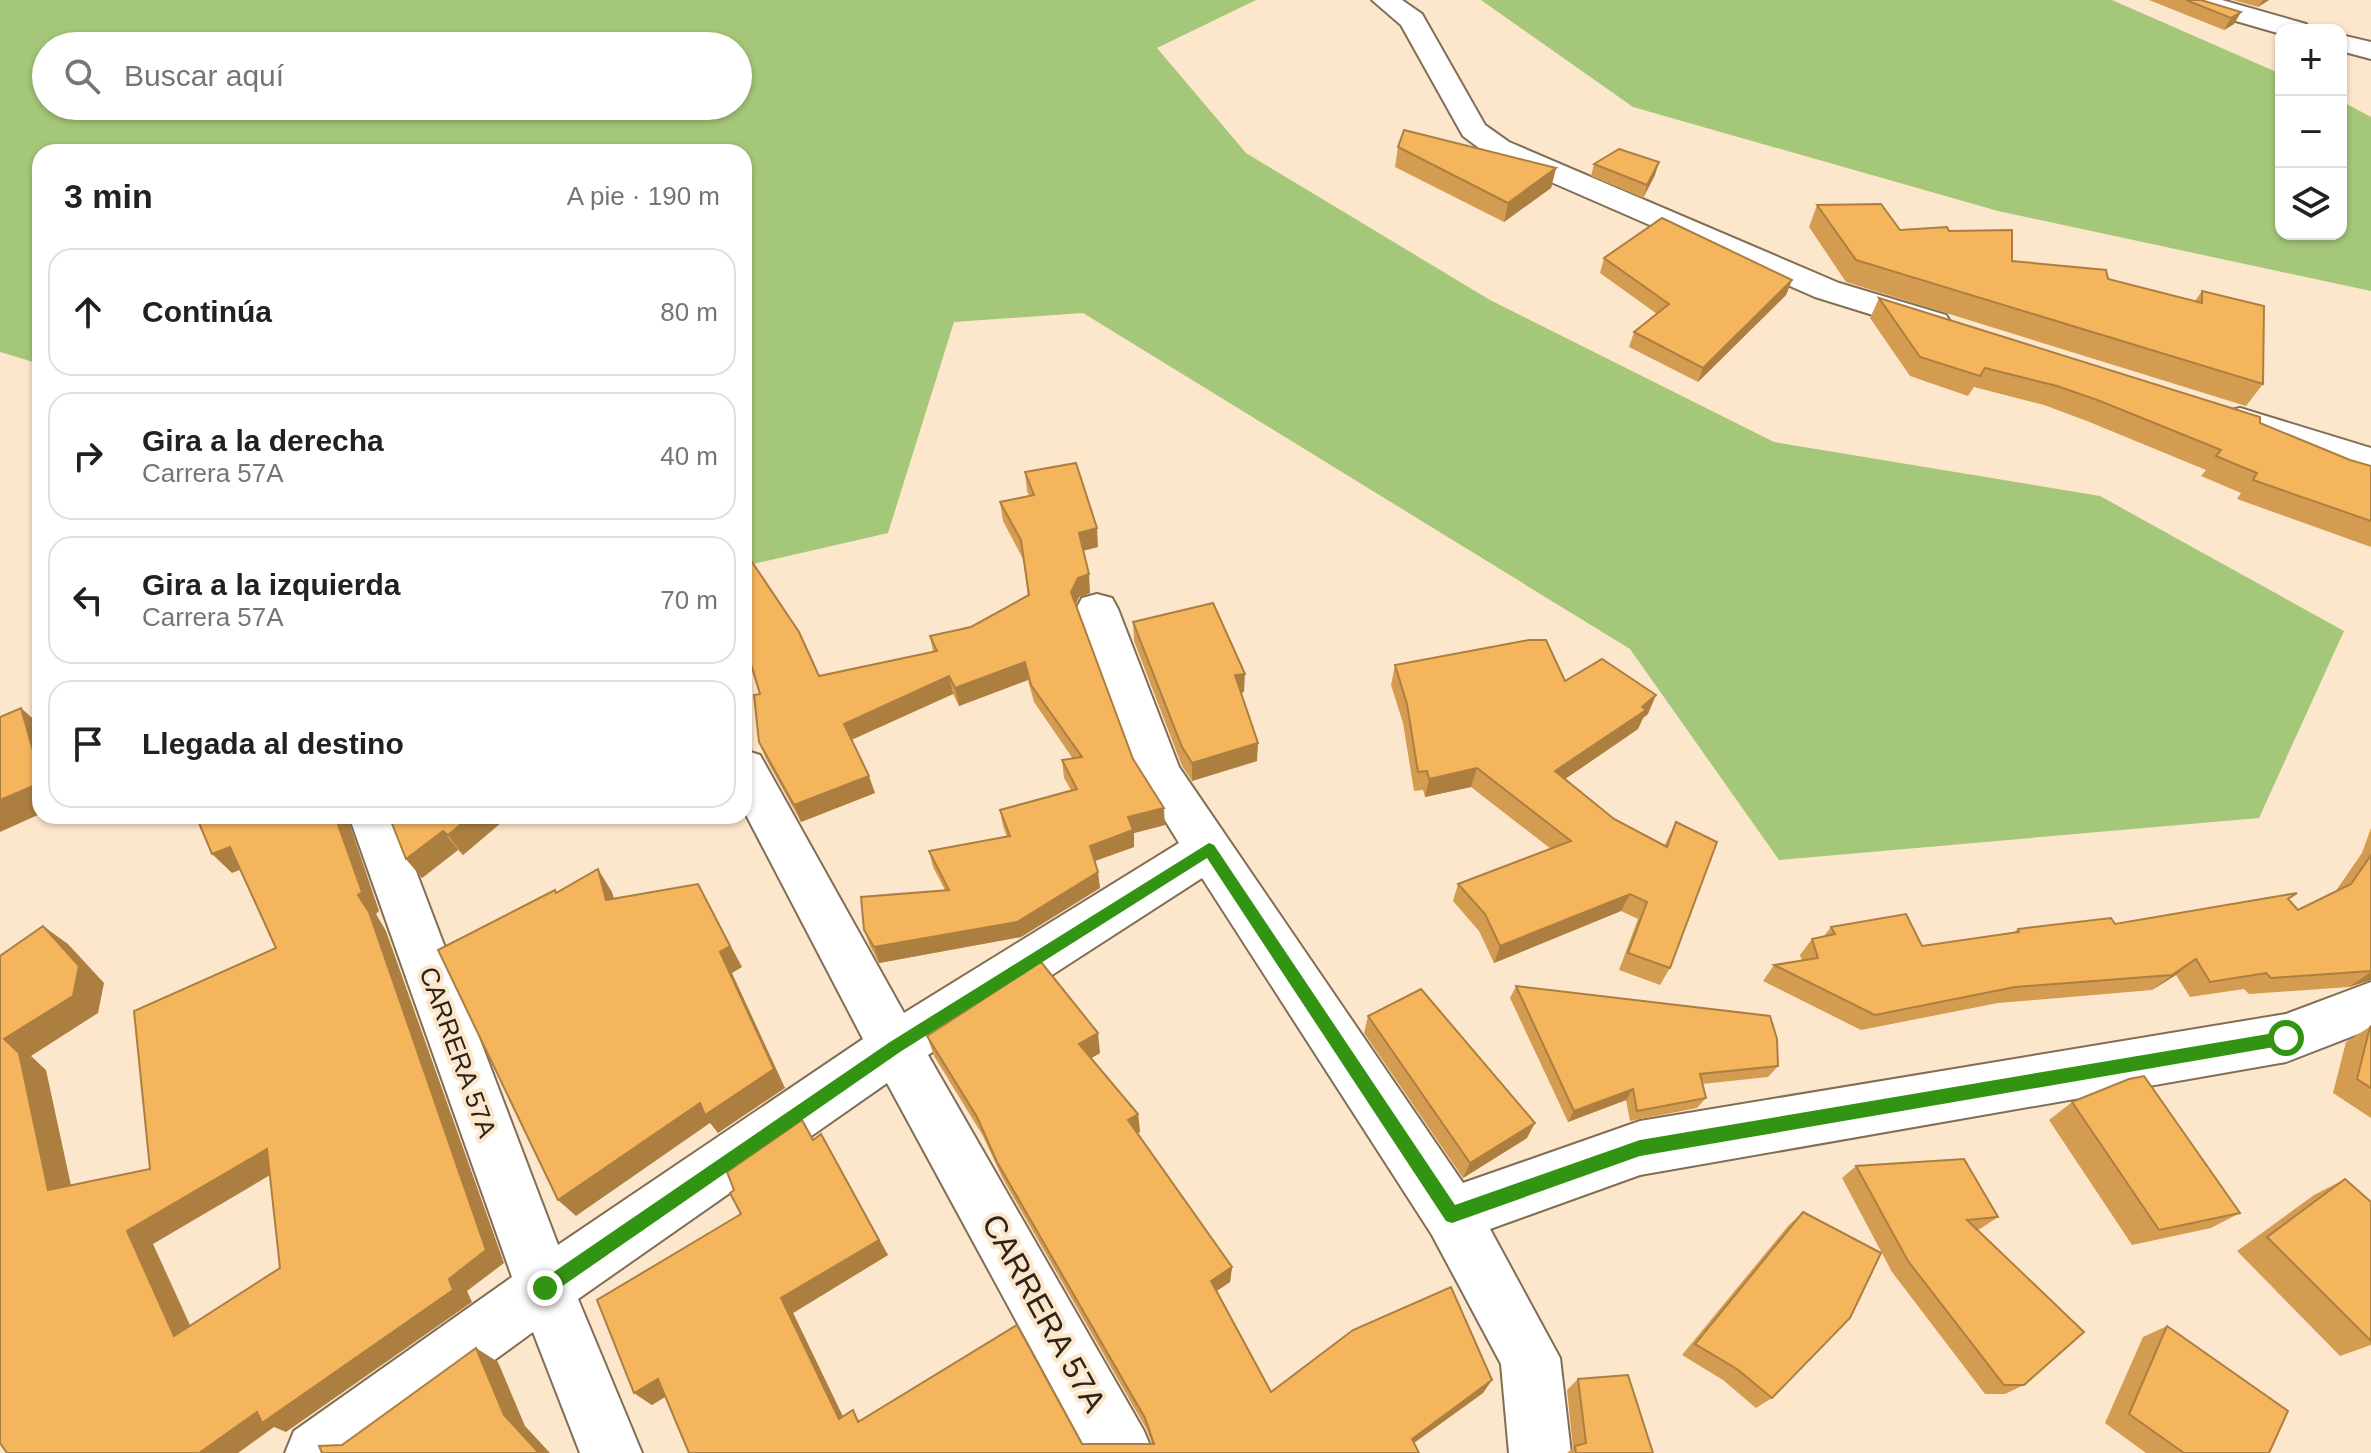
<!DOCTYPE html>
<html lang="es">
<head>
<meta charset="utf-8">
<style>
	body { margin:0; font-family:Arial,sans-serif; background:#f2f2f2; color:#202124 }
	.controls { position:absolute; right:24px; top:24px; display:grid; overflow:hidden; border-radius:16px; box-shadow:0 2px 6px #0004 }
	.controls button { width:72px; height:72px; display:grid; place-items:center; padding:0; border:0; border-bottom:2px solid #e0e0e0; background:#fff; color:#202124; font:40px sans-serif }
	.stop { position:absolute; width:24px; height:24px; margin:-18px; border:6px solid #339312; border-radius:50%; background:#fff }
	.stop.end { background:#339312; border-color:#fff; box-shadow:0 2px 8px #0008 }
	.list { margin:0; padding:0; list-style:none }
	h2 { display:flex; justify-content:space-between; align-items:center; height:104px; margin:0; padding:0 32px; font-size:34px }
	h2 small { font-size:26px; font-weight:400; color:#757577 }
	.list li { display:grid; grid-template-columns:52px 1fr auto; gap:24px; align-items:center; box-sizing:border-box; height:128px; margin:0 16px 16px; padding:0 16px; border:2px solid #e0e0e0; border-radius:24px }
	.list b { display:block; font-size:30px; white-space:nowrap }
	.list p { margin:0; font-size:26px; white-space:nowrap; color:#757577 }
	.list em { font-size:26px; font-style:normal; color:#757577 }
	.icon { flex:none; width:44px; height:44px; fill:none; stroke:currentColor; stroke-width:2; stroke-linecap:round; stroke-linejoin:round }
	.map { position:relative; flex:none; width:2371px; height:1453px; overflow:hidden }
	.search { position:absolute; background:#fff; box-shadow:0 2px 6px #0004; left:32px; top:32px; width:720px; height:88px; display:flex; align-items:center; gap:20px; box-sizing:border-box; padding:0 28px; border-radius:44px; color:#757577; font-size:30px }
	.panel { position:absolute; background:#fff; box-shadow:0 2px 6px #0004; left:32px; top:144px; width:720px; height:680px; border-radius:24px }
	.map>svg:first-child { display:block }
</style>
</head>
<body>
<div class="map">
<svg width="2371" height="1453" viewBox="0 0 2371 1453">
	<rect width="100%" height="100%" fill="#fde7cc"/>
	<g fill="#a5c779" fill-rule="evenodd">
		<path d="M0,0h1256l-99,48 89,105 244,147 284,142 326,54 244,135 -85,187 -480,42 -149,-211 -547,-336 -129,9 -66,211 -144,33v-414h-704v212l-40,-12zM46,46h692v60h-692z"/>
		<polygon points="1481,0 2112,0 2281,74 2281,234 2341,234 2341,101 2371,117 2371,291 1998,211 1633,107"/>
	</g>
	<g fill="none" stroke-linecap="round" stroke-linejoin="round">
		<defs>
			<g id="street">
				<polygon points="1372,0 1402,0 1422,14 1485,125 1509,142 1839,283 1946,315 1951,323 1946,331 1934,334 1815,297 1487,154 1463,136 1401,25"/>
				<polygon points="2180,0 2222,0 2306,24 2310,30 2281,30 2281,34 2184,6"/>
				<polygon points="2341,35 2371,42 2371,59 2341,51"/>
				<polygon points="2240,408 2371,448 2371,474 2227,429 2222,420 2227,411"/>
				<polygon points="1097,594 1112,598 1118,609 1179,767 1463,1183 1640,1121 2286,1014 2371,982 2371,1029 2286,1062 1640,1175 1490,1229 1560,1358 1571,1453 1509,1453 1501,1364 1432,1235 1202,878 928,1055 1144,1431 1153,1453 1088,1453 887,1083 578,1299 642,1453 580,1453 533,1332 367,1453 285,1453 294,1431 512,1277 349,816 395,816 558,1245 863,1039 744,811 744,750 760,755 904,1013 1179,843 1137,775 1076,609 1082,598"/>
			</g>
		</defs>
		<use href="#street" stroke="#816e55" stroke-width="4"/>
		<use href="#street" fill="#fff" fill-rule="evenodd"/>
	</g>
	<g fill="#d39c50">
		<polygon points="2149,0 2201,0 2241,12 2234,24 2224,30"/>
		<polygon points="2233,0 2269,0 2258,7"/>
		<polygon points="1398,147 1556,168 1551,188 1504,222 1395,167"/>
		<polygon points="1594,164 1655,175 1643,198 1591,176"/>
		<polygon points="1817,205 1900,230 1949,231 2012,261 2108,279 2195,301 2202,291 2263,384 2246,406 1846,282 1809,227"/>
		<polygon points="1604,258 1792,280 1786,295 1698,382 1629,347 1634,332 1657,314 1600,273"/>
		<polygon points="1879,298 2260,423 2350,460 2371,466 2371,547 2237,499 2241,493 2201,476 2206,470 2087,421 2044,405 1974,387 1968,396 1910,376 1870,318"/>
		<polygon points="1025,472 1098,547 1083,551 1090,593 1079,597 1076,604 1133,759 1165,825 1134,833 1134,847 1095,861 1100,888 1021,937 879,963 870,946 864,930 945,890 933,867 929,851 1007,837 1003,826 1000,810 1071,790 1064,778 1062,760 1073,759 1034,702 1028,680 959,706 953,694 851,740 875,793 801,822 766,759 759,742 819,676 933,652 930,636 971,627 1028,596 1023,559 1003,521 1000,502 1029,496 1027,491"/>
		<polygon points="1133,622 1244,692 1241,693 1257,761 1192,781 1182,766 1134,641"/>
		<polygon points="1395,665 1565,681 1648,714 1643,718 1638,729 1565,779 1614,819 1664,846 1676,822 1670,968 1660,985 1619,970 1638,919 1621,911 1494,963 1479,931 1453,901 1458,884 1551,849 1471,787 1425,797 1423,790 1414,791 1403,723 1391,685"/>
		<polygon points="389,816 509,816 463,855 458,850 422,878 406,859"/>
		<polygon points="2371,828 2371,980 2349,987 2249,994 2244,989 2190,997 2176,975 2152,990 1998,1003 1861,1030 1763,981 1774,965 1802,961 1800,955 1812,939 1824,936 1831,927 1922,946 2014,932 2018,929 2115,924 2288,900 2298,910 2335,892 2362,853"/>
		<polygon points="1516,986 1778,1066 1768,1077 1702,1084 1706,1098 1697,1108 1630,1121 1626,1100 1568,1122 1510,998"/>
		<polygon points="1368,1016 1527,1138 1463,1178 1364,1033"/>
		<polygon points="2371,1026 2371,1118 2333,1093 2346,1042"/>
		<polygon points="927,1036 1100,1053 1091,1058 1138,1114 1140,1132 1137,1133 1232,1267 1230,1282 1217,1291 1271,1392 1483,1393 1414,1443 689,1453 665,1396 652,1405 634,1393 741,1214 813,1139 888,1255 793,1313 843,1417 862,1420 1082,1444 1152,1444 1147,1430 1003,1179 983,1136 934,1056"/>
		<polygon points="2072,1102 2240,1213 2211,1228 2132,1245 2049,1120"/>
		<polygon points="1856,1166 1998,1217 1980,1229 1977,1230 2024,1385 2005,1394 1985,1394 1892,1272 1842,1178"/>
		<polygon points="2345,1179 2371,1202 2371,1345 2340,1356 2237,1251 2314,1195"/>
		<polygon points="1803,1212 1772,1398 1756,1408 1723,1380 1682,1355 1788,1226"/>
		<polygon points="2167,1326 2269,1453 2146,1453 2105,1423 2143,1337"/>
		<polygon points="1578,1379 1653,1453 1567,1453 1573,1448 1567,1390"/>
	</g>
	<g fill="#ac7f41">
		<polygon points="2263,0 2269,0 2258,7"/>
		<polygon points="2241,12 2234,24 2224,30 2231,18"/>
		<polygon points="1659,162 1655,175 1643,198 1647,185"/>
		<polygon points="1556,168 1551,188 1504,222 1508,203"/>
		<polygon points="1792,280 1786,295 1698,382 1703,368"/>
		<polygon points="1097,528 1098,547 1081,551 1079,533"/>
		<polygon points="1089,574 1090,593 1079,597 1073,610 1071,592 1078,578"/>
		<polygon points="1025,662 1028,680 959,706 955,688"/>
		<polygon points="1245,674 1244,692 1234,694 1235,675"/>
		<polygon points="949,676 953,694 849,741 844,724"/>
		<polygon points="1656,695 1648,714 1643,718 1638,729 1549,790 1555,771"/>
		<polygon points="21,708 40,725 40,775"/>
		<polygon points="1258,743 1257,761 1192,781 1192,763"/>
		<polygon points="1477,768 1471,787 1425,797 1429,779"/>
		<polygon points="869,776 875,793 801,822 794,805"/>
		<polygon points="40,783 40,814 0,832 0,800"/>
		<polygon points="1164,808 1165,825 1134,833 1134,847 1092,862 1090,846 1128,817"/>
		<polygon points="335,816 347,816 379,911 376,914 386,931 504,1263 467,1291 472,1302 286,1432 274,1427 238,1453 199,1453 449,1279"/>
		<polygon points="471,816 509,816 463,855 448,835"/>
		<polygon points="443,831 458,850 422,878 406,859"/>
		<polygon points="230,847 250,866 232,873 212,854"/>
		<polygon points="598,869 612,892 621,922 606,900"/>
		<polygon points="1098,872 1100,888 1021,937 879,963 874,947"/>
		<polygon points="698,884 742,967 732,973 785,1088 718,1133 710,1123 576,1216 558,1200 700,1103 720,952"/>
		<polygon points="1630,894 1621,911 1494,963 1500,946"/>
		<polygon points="43,926 68,944 104,983 98,1013 31,1056 46,1070 75,1204 48,1190 4,1039"/>
		<polygon points="2196,959 2176,975 2152,990 2172,975"/>
		<polygon points="2371,972 2371,980 2349,987"/>
		<polygon points="1098,1033 1100,1053 1082,1064 1079,1044"/>
		<polygon points="1633,1089 1626,1100 1568,1122 1574,1111"/>
		<polygon points="1138,1114 1140,1132 1129,1138 1128,1120"/>
		<polygon points="1535,1123 1527,1138 1463,1178 1470,1163"/>
		<polygon points="821,1134 888,1255 793,1313 850,1431 839,1419 781,1298"/>
		<polygon points="267,1149 289,1164 153,1244 200,1347 174,1336 127,1231"/>
		<polygon points="1232,1267 1230,1282 1210,1295 1211,1281"/>
		<polygon points="476,1348 498,1362 525,1426 550,1453 539,1453 504,1415"/>
		<polygon points="658,1379 675,1391 652,1405 634,1393"/>
		<polygon points="1492,1380 1483,1393 1404,1450 1412,1439"/>
	</g>
	<g fill="#f5b55d" stroke="#ac7f41" stroke-width="2" fill-rule="evenodd">
		<polygon points="2186,0 2201,0 2241,12 2231,18"/>
		<polygon points="1404,130 1556,168 1508,203 1398,147"/>
		<polygon points="1619,149 1659,162 1647,185 1594,164"/>
		<polygon points="1881,204 1900,230 1947,227 1949,231 2012,230 2012,261 2106,270 2108,279 2202,303 2202,291 2264,306 2263,384 1856,260 1817,205"/>
		<polygon points="1662,218 1792,280 1703,368 1634,332 1669,304 1604,258"/>
		<polygon points="1879,298 2260,417 2260,423 2350,460 2371,466 2371,521 2253,480 2257,473 2216,456 2221,450 2100,401 2057,386 1985,368 1980,376 1920,357"/>
		<polygon points="1076,463 1097,528 1079,533 1089,574 1078,578 1071,592 1133,759 1164,808 1128,817 1133,830 1090,846 1098,872 1017,922 874,947 864,930 861,897 949,890 929,851 1010,836 1000,810 1077,789 1062,760 1082,757 1031,685 1025,662 955,688 949,676 844,724 869,776 794,805 759,742 754,695 760,694 744,641 744,550 799,632 819,676 937,651 930,636 971,627 1029,595 1021,540 1000,502 1034,495 1025,472"/>
		<polygon points="1213,603 1245,674 1235,675 1258,743 1192,763 1182,747 1133,622"/>
		<polygon points="1529,640 1546,640 1565,681 1602,659 1656,695 1642,707 1646,710 1555,771 1614,819 1667,847 1676,822 1717,842 1670,968 1628,953 1647,902 1630,894 1500,946 1485,914 1458,884 1571,841 1477,768 1429,779 1427,771 1418,772 1407,704 1395,665"/>
		<polygon points="21,708 40,775 40,783 0,800 0,717"/>
		<path d="M196,816h139l27,76 -4,3 11,17 117,338 -37,29 4,11 -191,133 -5,-11 -58,41h-192l-7,-10v-487l43,-30 36,40 -6,30 -69,43 15,14 29,137 102,-21 -16,-158 142,-63 -46,-101 -18,7zM267,1149l13,119 -106,68 -47,-105z"/>
		<polygon points="389,816 471,816 448,835 443,831 406,859"/>
		<polygon points="2371,855 2371,971 2271,978 2266,973 2210,982 2196,959 2172,975 2015,987 1875,1015 1774,965 1818,958 1812,939 1835,934 1831,927 1906,914 1922,946 2019,932 2018,929 2111,918 2115,924 2297,893 2288,899 2298,910 2351,884"/>
		<polygon points="598,869 606,900 698,884 730,946 720,952 774,1069 705,1115 700,1103 558,1200 438,950 555,890 556,893"/>
		<polygon points="1041,962 1098,1033 1079,1044 1138,1114 1128,1120 1232,1267 1211,1281 1271,1392 1353,1330 1451,1287 1492,1380 1412,1439 1419,1453 689,1453 658,1379 634,1393 597,1300 741,1214 730,1193 734,1190 727,1172 802,1120 813,1140 821,1134 879,1240 781,1298 839,1419 853,1410 858,1422 1017,1325 1082,1444 1154,1444 1145,1418 997,1162 977,1117 927,1036"/>
		<polygon points="1516,986 1770,1016 1777,1039 1778,1066 1700,1074 1706,1098 1637,1111 1633,1089 1574,1111"/>
		<polygon points="1421,989 1535,1123 1470,1163 1368,1016"/>
		<polygon points="2371,1026 2371,1088 2357,1079 2370,1027"/>
		<polygon points="2144,1076 2240,1213 2159,1230 2072,1102 2129,1079"/>
		<polygon points="1964,1159 1998,1217 1967,1220 2084,1332 2024,1385 2004,1385 1908,1261 1856,1166"/>
		<polygon points="2345,1179 2371,1202 2371,1341 2267,1237"/>
		<polygon points="1803,1212 1881,1253 1850,1318 1772,1398 1737,1369 1695,1344"/>
		<polygon points="2167,1326 2288,1411 2269,1453 2184,1453 2129,1414"/>
		<polygon points="476,1348 504,1415 539,1453 322,1453 319,1446 342,1445"/>
		<polygon points="1628,1375 1653,1453 1576,1453 1575,1446 1586,1443 1578,1379"/>
	</g>
	<polygon fill="#339312" points="1209,843 1214,845 1455,1205 1640,1140 2286,1031 2294,1038 2286,1045 1640,1156 1452,1223 1446,1221 1207,858 900,1052 551,1294 545,1297 539,1294 536,1288 539,1282 890,1042"/>
	<g text-anchor="middle" stroke-width="8" stroke-linejoin="round" paint-order="stroke">
		<g font-size="26" fill="#2c2419" stroke="#fde7cc">
			<text transform="translate(458 1052) rotate(70)" y="9">CARRERA 57A</text>
		</g>
		<g font-size="32" fill="#2c2419" stroke="#fde7cc">
			<text transform="translate(1044 1313) rotate(61)" y="11">CARRERA 57A</text>
		</g>
	</g>
</svg>
<div class="controls">
<button>+</button>
<button>−</button>
<button><svg class="icon" aria-label="layers" viewBox="0 0 24 24"><path d="M12 4l9 5-9 5-9-5zM3 14l9 5 9-5"/></svg></button>
</div>
<div class="stop" style="left:2286px;top:1038px"></div>
<div class="stop end" style="left:545px;top:1288px"></div>
<div class="search"><svg class="icon" aria-label="search" viewBox="0 0 24 24"><circle cx="10" cy="10" r="6"/><path d="M15 15l6 6"/></svg>Buscar aquí</div>
<section class="panel">
<h2>3 min<small>A pie · 190 m</small></h2>
<ul class="list">
<li><svg class="icon" aria-label="ahead" viewBox="0 0 24 24"><path d="M12 20V5M6 11l6-6 6 6"/></svg><div><b>Continúa</b></div><em>80 m</em></li>
<li><svg class="icon" aria-label="right" viewBox="0 0 24 24"><path d="M7 20v-9h11M14 6l5 5-5 5"/></svg><div><b>Gira a la derecha</b><p>Carrera 57A</p></div><em>40 m</em></li>
<li><svg class="icon" aria-label="left" viewBox="0 0 24 24"><path d="M17 20v-9H6M10 6l-5 5 5 5"/></svg><div><b>Gira a la izquierda</b><p>Carrera 57A</p></div><em>70 m</em></li>
<li><svg class="icon" aria-label="arrive" viewBox="0 0 24 24"><path d="M6 21V4h12l-3 4 3 4H6"/></svg><div><b>Llegada al destino</b></div></li>
</ul>
</section>
</div>
</body>
</html>
